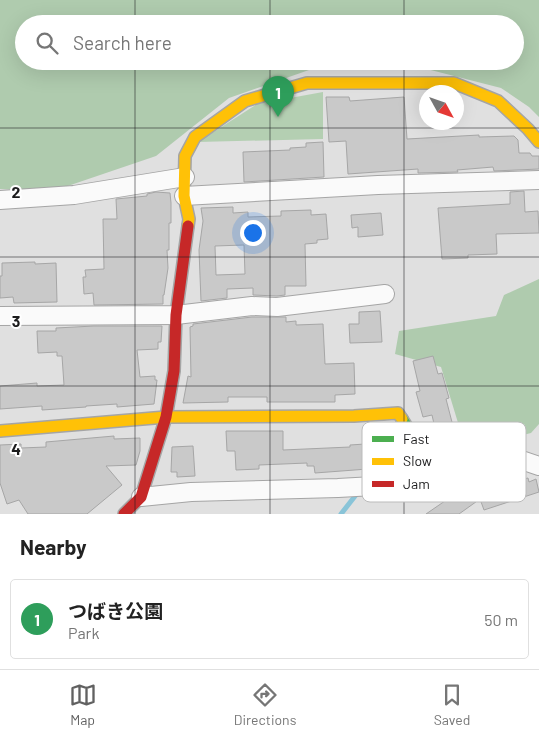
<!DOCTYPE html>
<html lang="en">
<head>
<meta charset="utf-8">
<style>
	body { margin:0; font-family:Barlow,"Noto Sans JP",sans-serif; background:#f6f6f6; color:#222 }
	.compass { position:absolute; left:419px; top:85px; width:45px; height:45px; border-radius:50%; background:#fff; box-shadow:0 5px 20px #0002; rotate:130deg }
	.you { position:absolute; left:252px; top:232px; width:18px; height:18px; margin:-12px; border:4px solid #fff; border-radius:50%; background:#1a73e8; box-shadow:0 0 0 8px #1a73e833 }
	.badge { display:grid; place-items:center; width:32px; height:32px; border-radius:50%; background:#616161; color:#fff; font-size:16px; font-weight:700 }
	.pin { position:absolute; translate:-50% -41px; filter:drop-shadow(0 1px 2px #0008) }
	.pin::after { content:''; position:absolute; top:26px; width:18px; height:15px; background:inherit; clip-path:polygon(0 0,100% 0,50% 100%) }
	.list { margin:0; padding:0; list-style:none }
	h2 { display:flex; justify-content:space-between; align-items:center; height:65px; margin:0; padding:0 20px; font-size:21px }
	h2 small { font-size:16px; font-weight:400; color:#767676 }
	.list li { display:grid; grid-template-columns:32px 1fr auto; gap:15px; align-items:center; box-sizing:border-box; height:80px; margin:0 10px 10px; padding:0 10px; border:1px solid #e0e0e0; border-radius:5px }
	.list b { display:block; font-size:19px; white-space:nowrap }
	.list p { margin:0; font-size:16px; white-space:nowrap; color:#767676 }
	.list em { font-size:16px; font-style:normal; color:#767676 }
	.icon { flex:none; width:28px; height:28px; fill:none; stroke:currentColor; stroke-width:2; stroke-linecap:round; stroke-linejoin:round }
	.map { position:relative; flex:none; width:539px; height:514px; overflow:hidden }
	.search { position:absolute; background:#fff; box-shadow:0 5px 20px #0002; left:15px; right:15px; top:15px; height:55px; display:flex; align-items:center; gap:12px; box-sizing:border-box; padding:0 18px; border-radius:28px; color:#767676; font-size:19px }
	.sheet { height:155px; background:#fff }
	nav { display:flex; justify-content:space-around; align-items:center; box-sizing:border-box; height:70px; border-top:1px solid #e0e0e0; background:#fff; font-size:14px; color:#767676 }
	nav a { display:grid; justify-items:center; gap:2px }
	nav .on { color:#616161 }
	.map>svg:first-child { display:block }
</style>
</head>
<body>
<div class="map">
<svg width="539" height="514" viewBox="0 0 539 514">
	<rect width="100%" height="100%" fill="#e0e0e0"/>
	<polygon fill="#b4cfb2" points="323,92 323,139 198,142 257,104"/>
	<g fill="#afcbae" fill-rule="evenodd">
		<path d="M0,0h539v117l-10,-10 -28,-19 -86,-22 -106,4 -80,28 -73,58 -103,35 -53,-2zM24,24h491v37h-491z"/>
		<polygon points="539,279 539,424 531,433 466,449 441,367 395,354 399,331 496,316 504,295"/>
	</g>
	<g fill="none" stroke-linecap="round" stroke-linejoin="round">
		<polyline stroke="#89c4d8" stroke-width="5" points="341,514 359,491"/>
	</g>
	<g fill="#c9c9c9" stroke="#a6a6a6" fill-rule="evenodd">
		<polygon points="326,97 349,97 350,101 404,97 407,139 479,135 479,137 514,136 518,140 519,153 530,153 532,156 539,156 539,169 494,171 493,167 457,170 458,172 418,173 418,169 348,174 346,141 329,142"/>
		<polygon points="323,142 324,177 244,182 243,152 290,150 290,148 306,147 306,143"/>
		<polygon points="524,191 525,212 538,211 539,233 496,234 497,254 468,255 468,258 442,259 438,208 510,204 510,192"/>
		<polygon points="156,192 170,193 171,203 171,223 169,223 169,250 167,250 168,268 164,295 163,295 163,304 94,305 93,293 84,294 83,277 86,277 85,270 104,269 103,219 117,219 116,199 147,196 147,194"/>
		<path d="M233,207v6l15,-1v5l33,-1v-5l30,-1v5l15,-1 2,25 -11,1v3l-12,1 1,42h-21v9l-8,1 -24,-1v-7l-26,1v9l-26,3 -2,-51 4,-29 -2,-13zM244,245l1,29 -29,1 -1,-29z"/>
		<polygon points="381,213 383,235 358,237 358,227 352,228 351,215"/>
		<polygon points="35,262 35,264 56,263 57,302 14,303 13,297 0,298 0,276 2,276 2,263"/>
		<polygon points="380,311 382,342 350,343 349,324 359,324 359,312"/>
		<polygon points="252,317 286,317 286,322 296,321 296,325 323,324 325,364 354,363 355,394 335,395 335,402 267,402 267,397 228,397 228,402 183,403 188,376 191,377 190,327 193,326 193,324"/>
		<polygon points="94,326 162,326 161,342 158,342 158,349 137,350 140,377 155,376 155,380 157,380 154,404 117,407 117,404 86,406 86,407 42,410 42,406 0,409 0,386 37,383 37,386 64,385 62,356 57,356 57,352 38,353 37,331 56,331 56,328"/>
		<polygon points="433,356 438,374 442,373 449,398 446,399 453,426 457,426 461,441 439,446 432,415 423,417 416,392 420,391 413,361"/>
		<polygon points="226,431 283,431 283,450 350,447 350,445 365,444 364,434 381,433 381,436 395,435 401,447 392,458 389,459 389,461 385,466 381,467 381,468 315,473 314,466 307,466 307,463 259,465 259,469 236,470 235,451 227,451"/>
		<polygon points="114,436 114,439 140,438 140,451 136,465 106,466 122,485 87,514 28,514 19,500 7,504 0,483 0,445 21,444 21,448 46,447 46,442"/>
		<polygon points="193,446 195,476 177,477 177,472 171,472 172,447"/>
		<polygon points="514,472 517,481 528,478 529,482 536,479 539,492 484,510 480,499 459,514 426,514 458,492"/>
	</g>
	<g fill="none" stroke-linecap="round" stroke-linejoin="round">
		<defs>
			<g id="street">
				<polyline points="184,196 378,185 539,180"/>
				<polyline points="0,200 74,195 185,177"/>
				<polyline points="0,316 176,315 252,306 277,307 385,294"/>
				<polyline points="141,497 191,492 338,488 428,483 497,452 501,453 539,466"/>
			</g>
			<polyline id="fast" points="388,485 420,447 402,419"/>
			<g id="slow">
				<polyline points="188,226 189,219 184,196 185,156 195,137 245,101 307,83 454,83 498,101 528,129 539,142"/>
				<polyline points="0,431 166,417 354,416 398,413 402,419"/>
			</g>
			<polyline id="jam" points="124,514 141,497 166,417 174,371 176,315 188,226"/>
		</defs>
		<use href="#street" stroke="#a5a5a5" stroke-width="20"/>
		<use href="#fast" stroke="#a5a5a5" stroke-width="14"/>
		<use href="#slow" stroke="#a5a5a5" stroke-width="14"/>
		<use href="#jam" stroke="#a5a5a5" stroke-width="14"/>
		<use href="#street" stroke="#fafafa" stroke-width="18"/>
		<use href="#fast" stroke="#4caf50" stroke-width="11"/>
		<use href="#slow" stroke="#ffc107" stroke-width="11"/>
		<use href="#jam" stroke="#c62828" stroke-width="11"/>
	</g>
	<path fill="none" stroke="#1c1c1d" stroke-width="1" stroke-opacity="0.55" d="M135,0v24M270,0v24M404,0v24M135,61v453M270,61v453M404,61v453M0,128h539M0,257h539M0,386h539"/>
	<rect x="362" y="422" width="164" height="80" rx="8" fill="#fff" stroke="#bbb" stroke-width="1"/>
	<rect x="372" y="436" width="22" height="6" fill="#4caf50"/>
	<rect x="372" y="458" width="22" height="7" fill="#ffc107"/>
	<rect x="372" y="481" width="22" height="6" fill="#c62828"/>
	<g font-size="14" fill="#1c1c1d">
		<text x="403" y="444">Fast</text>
		<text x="403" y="466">Slow</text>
		<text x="403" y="489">Jam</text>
	</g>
	<g font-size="16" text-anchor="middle" font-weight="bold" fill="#1c1c1d" stroke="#fff" stroke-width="4" stroke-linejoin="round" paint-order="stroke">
		<text x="16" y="198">2</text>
		<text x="16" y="327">3</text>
		<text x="16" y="455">4</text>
	</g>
</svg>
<svg class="compass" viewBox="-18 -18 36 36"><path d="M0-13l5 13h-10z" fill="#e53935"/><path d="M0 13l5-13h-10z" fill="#767676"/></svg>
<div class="you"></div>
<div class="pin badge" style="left:278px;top:117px;background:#2e9e5b">1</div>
<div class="search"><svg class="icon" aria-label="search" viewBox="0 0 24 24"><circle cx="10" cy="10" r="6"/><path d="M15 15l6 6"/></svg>Search here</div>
</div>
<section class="sheet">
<h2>Nearby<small></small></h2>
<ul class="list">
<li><span class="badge" style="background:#2e9e5b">1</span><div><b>つばき公園</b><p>Park</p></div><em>50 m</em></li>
</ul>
</section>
<nav>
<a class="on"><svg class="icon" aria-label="map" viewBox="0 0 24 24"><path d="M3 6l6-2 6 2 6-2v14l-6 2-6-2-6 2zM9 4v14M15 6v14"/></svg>Map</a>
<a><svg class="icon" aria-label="directions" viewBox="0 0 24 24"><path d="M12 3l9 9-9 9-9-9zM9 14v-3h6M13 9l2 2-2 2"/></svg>Directions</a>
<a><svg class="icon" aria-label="saved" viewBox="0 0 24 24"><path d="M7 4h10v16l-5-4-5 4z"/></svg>Saved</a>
</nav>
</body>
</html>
